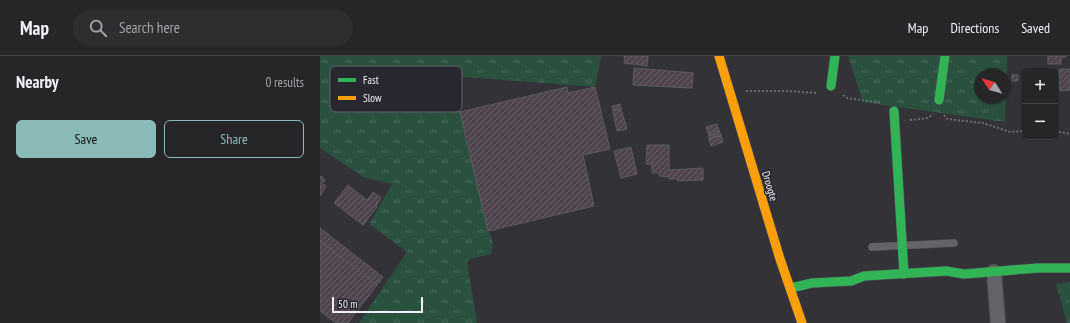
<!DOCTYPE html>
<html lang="en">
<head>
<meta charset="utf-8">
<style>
	body { margin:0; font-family:"PT Sans Narrow",sans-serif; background:#2e2e31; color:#f1f3f6 }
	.controls { position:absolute; right:12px; top:12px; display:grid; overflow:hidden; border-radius:6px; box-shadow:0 1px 3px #0004 }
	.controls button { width:36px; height:36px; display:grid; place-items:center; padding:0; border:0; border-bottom:1px solid #424346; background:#262629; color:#f1f3f6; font:20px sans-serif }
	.compass { position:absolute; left:654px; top:12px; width:36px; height:36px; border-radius:50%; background:#262629; box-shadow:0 1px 3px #0004; rotate:306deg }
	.scale { position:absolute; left:12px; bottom:10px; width:91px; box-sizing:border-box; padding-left:4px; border:2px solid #f0eff5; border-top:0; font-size:11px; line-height:14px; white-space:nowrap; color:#f0eff5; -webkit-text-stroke:3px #28262f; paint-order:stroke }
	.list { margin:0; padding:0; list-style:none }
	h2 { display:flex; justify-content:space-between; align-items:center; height:52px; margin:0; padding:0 16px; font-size:17px }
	h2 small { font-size:13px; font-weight:400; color:#a4a5a8 }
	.actions { display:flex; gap:8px; padding:12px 16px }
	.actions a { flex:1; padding:9px 0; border:1px solid #8bbbb9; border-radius:6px; text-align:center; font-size:14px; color:#8bbbb9 }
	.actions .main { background:#8bbbb9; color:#111 }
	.icon { flex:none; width:22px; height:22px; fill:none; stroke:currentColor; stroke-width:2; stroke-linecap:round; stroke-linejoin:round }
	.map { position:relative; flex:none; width:750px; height:267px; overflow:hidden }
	header { display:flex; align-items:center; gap:24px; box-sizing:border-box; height:56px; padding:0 20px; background:#262629; border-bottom:1px solid #424346 }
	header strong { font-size:19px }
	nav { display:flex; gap:22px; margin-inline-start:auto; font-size:14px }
	.search { width:280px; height:36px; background:#2e2e31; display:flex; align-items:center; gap:10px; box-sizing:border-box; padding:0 14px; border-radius:22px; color:#a4a5a8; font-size:15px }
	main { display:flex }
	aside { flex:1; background:#262629 }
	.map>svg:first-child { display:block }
</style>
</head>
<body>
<header>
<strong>Map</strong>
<div class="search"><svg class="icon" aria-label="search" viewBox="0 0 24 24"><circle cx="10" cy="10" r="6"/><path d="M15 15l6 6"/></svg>Search here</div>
<nav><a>Map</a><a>Directions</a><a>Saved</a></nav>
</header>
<main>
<aside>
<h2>Nearby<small>0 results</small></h2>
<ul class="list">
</ul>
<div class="actions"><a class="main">Save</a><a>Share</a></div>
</aside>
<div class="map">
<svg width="750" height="267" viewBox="0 0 750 267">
	<defs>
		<pattern id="grass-tufts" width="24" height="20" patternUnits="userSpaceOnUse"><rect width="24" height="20" fill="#2a5140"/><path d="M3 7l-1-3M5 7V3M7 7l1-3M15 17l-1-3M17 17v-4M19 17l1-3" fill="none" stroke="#496a5c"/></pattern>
		<pattern id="building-hatch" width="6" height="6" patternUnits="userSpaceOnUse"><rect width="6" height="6" fill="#4e444e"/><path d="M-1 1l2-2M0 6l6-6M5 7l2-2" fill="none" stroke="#685f68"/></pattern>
	</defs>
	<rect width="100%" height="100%" fill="#333237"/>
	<g fill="url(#grass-tufts)" fill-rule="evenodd">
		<path d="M0,0h281l-6,31 -143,-11 36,155c5,5 6,17 3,23l-21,5 -3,3 10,61h-118l48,-71 -38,-28 23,-40 -29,-7 -43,-29z"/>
		<path d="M528,0h159l-2,66 -142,-20zM660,18h24v24h-24z"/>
		<polygon points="750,226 750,267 747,267 736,228"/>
	</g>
	<g fill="url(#building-hatch)" stroke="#5d5b5e">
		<polygon points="303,0 328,0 327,10 304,7 305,0"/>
		<polygon points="728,0 746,0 746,1 741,1 741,8 728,8"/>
		<polygon points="314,12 373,17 372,32 313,29"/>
		<polygon points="739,13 750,13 750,34 740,35"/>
		<rect x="692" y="19" width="6" height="6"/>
		<polygon points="247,31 248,37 275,31 290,93 263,99 274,150 168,175 140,56"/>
		<polygon points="300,48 301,53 293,55 292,50"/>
		<polygon points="301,53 307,73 297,75 293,55"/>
		<polygon points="397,68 399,74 388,77 386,71"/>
		<polygon points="399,74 400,77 389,80 388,77"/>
		<polygon points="400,77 401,79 389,83 389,80"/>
		<polygon points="401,79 403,86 391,90 389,83"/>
		<polygon points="327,89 349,89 349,114 383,112 383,124 358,125 358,123 349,123 349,121 339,120 339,117 332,117 332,108 326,108"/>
		<polygon points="311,91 317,118 301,122 294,95"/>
		<polygon points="2,120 5,125 2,126 0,121"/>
		<polygon points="0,126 6,130 0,140"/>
		<polygon points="28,129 47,144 53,136 61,142 56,150 57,151 43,169 14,147"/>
		<polygon points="0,172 63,221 57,229 0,185"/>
		<polygon points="0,185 57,229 28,267 16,267 0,255"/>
	</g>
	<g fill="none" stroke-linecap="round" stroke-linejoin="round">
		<defs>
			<polyline id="lane" points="552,191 634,187"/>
			<polyline id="street" points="674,216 678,267"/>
			<g id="fast">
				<polyline points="511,30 515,0"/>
				<polyline points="619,44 625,0"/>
				<polyline points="574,55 584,218"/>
				<polyline points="471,232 492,227 531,225 544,220 626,215 644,218 718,212 750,212"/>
			</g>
			<polyline id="slow" points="399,0 460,203 482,267"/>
		</defs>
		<use href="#lane" stroke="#525156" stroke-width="8"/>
		<use href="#street" stroke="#525156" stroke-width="16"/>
		<use href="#fast" stroke="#525156" stroke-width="10"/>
		<use href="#slow" stroke="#525156" stroke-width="10"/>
		<g stroke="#6d6d70" stroke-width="2" stroke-dasharray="2 2" stroke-linecap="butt">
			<polyline points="426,35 467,35 497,37"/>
			<polyline points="523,39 527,42 561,47"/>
			<polyline points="624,59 627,63 663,67 690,76 705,75"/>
			<polyline points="590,64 608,62 613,58"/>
			<polyline points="735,75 750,78"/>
		</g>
		<use href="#lane" stroke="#646367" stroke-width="7"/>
		<use href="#street" stroke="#646367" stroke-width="14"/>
		<use href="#fast" stroke="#30b455" stroke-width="9"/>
		<use href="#slow" stroke="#ff9f0a" stroke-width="9"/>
	</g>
	<g text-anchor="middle" stroke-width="3" stroke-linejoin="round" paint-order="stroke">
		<g font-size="11" fill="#f0eff5" stroke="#28262f">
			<text transform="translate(450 130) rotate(73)" y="4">Droogte</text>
		</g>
	</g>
	<rect x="10" y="10" width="132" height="46" rx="6" fill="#28262f" stroke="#64626a" stroke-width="1"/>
	<rect x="18" y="22" width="18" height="4" fill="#30b455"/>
	<rect x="18" y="40" width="18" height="4" fill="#ff9f0a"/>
	<g font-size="11" fill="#f0eff5">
		<text x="43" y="28">Fast</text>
		<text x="43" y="46">Slow</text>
	</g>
</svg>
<div class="controls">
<button>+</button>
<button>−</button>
</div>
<svg class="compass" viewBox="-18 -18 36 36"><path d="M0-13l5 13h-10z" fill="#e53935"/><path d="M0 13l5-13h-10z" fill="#a4a5a8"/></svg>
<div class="scale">50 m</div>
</div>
</main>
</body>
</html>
